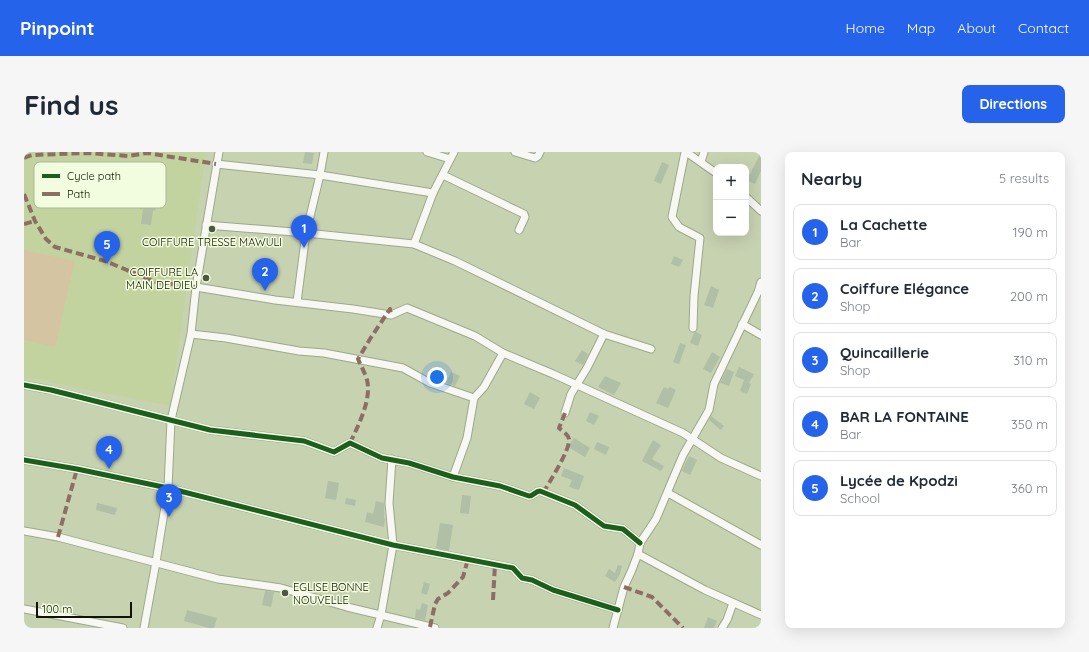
<!DOCTYPE html>
<html lang="en">
<head>
<meta charset="utf-8">
<style>
	body { margin:0; font-family:Quicksand,sans-serif; background:#f6f6f7; color:#1f2937 }
	.controls { position:absolute; right:12px; top:12px; display:grid; overflow:hidden; border-radius:8px; box-shadow:0 4px 16px #0002 }
	.controls button { width:36px; height:36px; display:grid; place-items:center; padding:0; border:0; border-bottom:1px solid #e0e1e3; background:#fff; color:#1f2937; font:20px sans-serif }
	.scale { position:absolute; left:12px; bottom:10px; width:96px; box-sizing:border-box; padding-left:4px; border:2px solid #0f1501; border-top:0; font-size:11px; line-height:14px; white-space:nowrap; color:#0f1501; -webkit-text-stroke:3px #f2fcde; paint-order:stroke }
	.you { position:absolute; left:413px; top:225px; width:14px; height:14px; margin:-10px; border:3px solid #fff; border-radius:50%; background:#1a73e8; box-shadow:0 0 0 6px #1a73e833 }
	.badge { display:grid; place-items:center; width:26px; height:26px; border-radius:50%; background:#2563eb; color:#fff; font-size:13px; font-weight:700 }
	.pin { position:absolute; translate:-50% -33px; filter:drop-shadow(0 1px 2px #0008) }
	.pin::after { content:''; position:absolute; top:21px; width:14px; height:12px; background:inherit; clip-path:polygon(0 0,100% 0,50% 100%) }
	.list { margin:0; padding:0; list-style:none }
	h2 { display:flex; justify-content:space-between; align-items:center; height:52px; margin:0; padding:0 16px; font-size:17px }
	h2 small { font-size:13px; font-weight:400; color:#747a83 }
	.list li { display:grid; grid-template-columns:26px 1fr auto; gap:12px; align-items:center; box-sizing:border-box; height:56px; margin:0 8px 8px; padding:0 8px; border:1px solid #e0e1e3; border-radius:8px }
	.list b { display:block; font-size:15px; white-space:nowrap }
	.list p { margin:0; font-size:13px; white-space:nowrap; color:#747a83 }
	.list em { font-size:13px; font-style:normal; color:#747a83 }
	.map { position:relative; flex:none; width:737px; height:476px; overflow:hidden; border-radius:8px }
	header { display:flex; align-items:center; gap:24px; box-sizing:border-box; height:56px; padding:0 20px; background:#2563eb; color:#fff }
	header strong { font-size:19px }
	nav { display:flex; gap:22px; margin-inline-start:auto; font-size:14px }
	.intro { display:flex; align-items:center; justify-content:space-between; box-sizing:border-box; height:96px; padding:0 24px }
	h1 { margin:0; font-size:28px }
	.button { padding:10px 18px; border-radius:8px; background:#2563eb; color:#fff; font-size:14px; font-weight:700 }
	main { display:flex; gap:24px; padding:0 24px }
	aside { flex:1; background:#fff; border-radius:8px; box-shadow:0 4px 16px #0002 }
	.map>svg:first-child { display:block }
</style>
</head>
<body>
<header>
<strong>Pinpoint</strong>
<nav><a>Home</a><a>Map</a><a>About</a><a>Contact</a></nav>
</header>
<div class="intro"><h1>Find us</h1><a class="button">Directions</a></div>
<main>
<div class="map">
<svg width="737" height="476" viewBox="0 0 737 476">
	<rect width="100%" height="100%" fill="#c7d2b1"/>
	<polygon fill="#c3d39f" points="0,0 182,0 146,254 0,225"/>
	<polygon fill="#d5c4a2" points="0,98 51,109 31,195 0,188"/>
	<g fill="#b0bfa6">
		<polygon points="281,0 290,1 288,12 279,11"/>
		<polygon points="737,0 737,19 731,32 723,28"/>
		<polygon points="638,10 645,13 637,32 630,29"/>
		<polygon points="121,46 131,48 130,51 133,51 131,59 129,58 127,73 117,72 119,57 116,57 118,48 121,49"/>
		<polygon points="650,104 659,108 655,115 647,112"/>
		<polygon points="687,134 695,138 689,156 680,153"/>
		<polygon points="672,180 678,183 674,194 666,191 670,181"/>
		<polygon points="656,191 662,193 655,212 649,210"/>
		<polygon points="558,198 564,202 559,213 551,209"/>
		<polygon points="688,200 696,205 687,221 679,217"/>
		<polygon points="715,215 730,222 725,231 727,232 723,242 716,239 720,228 711,224"/>
		<polygon points="703,217 710,220 705,234 696,231"/>
		<polygon points="427,220 436,224 431,234 422,231"/>
		<polygon points="581,224 597,231 590,243 574,235"/>
		<polygon points="640,235 644,237 646,235 652,238 644,256 632,251"/>
		<polygon points="506,240 516,246 510,257 500,252"/>
		<polygon points="566,260 575,264 570,273 562,269"/>
		<polygon points="687,264 700,274 697,278 685,268"/>
		<polygon points="550,286 566,296 561,305 544,295"/>
		<polygon points="629,288 637,293 628,307 640,314 637,319 618,309"/>
		<polygon points="573,290 585,295 582,303 570,297"/>
		<polygon points="665,304 673,308 666,323 658,319"/>
		<polygon points="540,316 560,324 555,338 545,335 548,328 537,324"/>
		<polygon points="304,329 315,331 312,348 301,346"/>
		<polygon points="438,343 447,344 445,362 436,361"/>
		<polygon points="322,346 332,348 331,354 321,352"/>
		<polygon points="352,349 360,351 360,365 361,367 360,375 341,370 343,360 349,362"/>
		<polygon points="73,351 93,356 91,363 72,358"/>
		<polygon points="416,371 429,373 425,399 412,396"/>
		<polygon points="594,413 598,414 596,422 591,430 581,424 585,417 591,421"/>
		<polygon points="400,430 406,432 403,443 397,441"/>
		<polygon points="241,439 250,440 247,455 238,453"/>
		<polygon points="398,451 404,453 401,468 391,466 392,457 396,458"/>
		<polygon points="163,458 193,466 190,476 185,476 160,469"/>
		<polygon points="684,465 693,469 690,476 680,476"/>
	</g>
	<g fill="none" stroke-linecap="round" stroke-linejoin="round">
		<defs>
			<g id="street">
				<polyline points="403,0 426,7"/>
				<polyline points="491,0 511,6 514,4 516,0"/>
				<polyline points="661,0 648,65 655,75 676,86 670,144 669,176"/>
				<polyline points="662,0 692,21"/>
				<polyline points="677,10 680,0"/>
				<polyline points="192,12 296,23 409,41"/>
				<polyline points="419,23 500,62 501,65 495,78"/>
				<polyline points="722,45 737,59"/>
				<polyline points="182,73 282,81 390,92 431,109 580,182 627,197"/>
				<polyline points="390,92 409,41 430,0"/>
				<polyline points="172,135 251,148 329,157 367,163 383,156 451,184 479,201 529,222 659,281 697,306 737,324"/>
				<polyline points="273,150 282,81 296,23 300,0"/>
				<polyline points="718,172 737,183"/>
				<polyline points="167,182 202,186 275,199 300,201 379,216 406,231 450,246"/>
				<path d="M0,233l27,5 159,40 94,11 30,11 16,-9 32,15 27,5 44,14 47,9 29,10c5,0 6,-5 11,-5l35,14 29,21 19,3 17,14"/>
				<polyline points="541,261 547,242 563,216 580,182"/>
				<polyline points="0,308 53,317 144,336 369,393 489,416 498,426 508,428 529,438 594,458"/>
				<polyline points="429,325 443,286 450,246 460,235 479,201"/>
				<polyline points="644,341 737,393"/>
				<polyline points="0,379 34,385 194,427 257,436 323,455 411,476"/>
				<polyline points="614,402 681,438 737,463"/>
				<polyline points="0,457 99,476"/>
				<polyline points="120,476 132,410 144,336 147,268 167,182 172,135 195,0"/>
				<polyline points="353,476 357,463 369,393 365,351 368,307"/>
				<polyline points="589,476 600,435 607,420 614,402 616,391 632,367 659,303 685,258 690,232 734,140 737,130"/>
				<polyline points="698,476 703,468 709,451"/>
			</g>
		</defs>
		<use href="#street" stroke="#9ea78d" stroke-width="9"/>
		<use href="#street" stroke="#f7f8f3" stroke-width="7"/>
		<g stroke="#8d6e63" stroke-width="4" stroke-dasharray="8 4" stroke-linecap="butt">
			<polyline points="0,6 8,3 64,1 104,4 123,1 192,12"/>
			<polyline points="0,42 11,69 22,87 31,95 81,109 132,130 172,135"/>
			<polyline points="0,72 11,69"/>
			<path d="M326,291c8,-17 22,-44 17,-63 -2,-7 -6,-14 -9,-21l12,-20 20,-30 1,6"/>
			<path d="M519,341c6,-10 28,-45 26,-54 -1,-5 -7,-8 -10,-11l6,-15"/>
			<polyline points="34,385 53,317"/>
			<polyline points="600,435 628,445 659,476"/>
			<polyline points="469,448 471,412"/>
			<polyline points="406,475 411,452 414,447 424,441 439,425 444,407"/>
		</g>
		<defs>
			<g id="cycleway">
				<path d="M0,233l27,5 159,40 94,11 30,11 16,-9 32,15 27,5 44,14 47,9 29,10c5,0 6,-5 11,-5l35,14 29,21 19,3 17,14"/>
				<polyline points="0,308 53,317 144,336 369,393 489,416 498,426 508,428 529,438 594,458"/>
			</g>
		</defs>
		<use href="#cycleway" stroke="#f2fcde" stroke-width="8"/>
		<use href="#cycleway" stroke="#1b5e20" stroke-width="5"/>
	</g>
	<g fill="#4f573f" stroke="#f2fcde" stroke-width="1.5">
		<circle cx="188" cy="77" r="4"/>
		<circle cx="182" cy="126" r="4"/>
		<circle cx="261" cy="441" r="4"/>
	</g>
	<g text-anchor="middle" stroke-width="3" stroke-linejoin="round" paint-order="stroke">
		<g font-size="11" fill="#0f1501" stroke="#f2fcde">
			<text x="188" y="94">COIFFURE TRESSE MAWULI</text>
			<text x="174" y="124" text-anchor="end">COIFFURE LA<tspan x="174" dy="13">MAIN DE DIEU</tspan></text>
			<text x="269" y="439" text-anchor="start">EGLISE BONNE<tspan x="269" dy="13">NOUVELLE</tspan></text>
		</g>
	</g>
	<rect x="10" y="10" width="132" height="46" rx="6" fill="#f2fcde" stroke="#aeb79c" stroke-width="1"/>
	<rect x="18" y="22" width="18" height="4" fill="#1b5e20"/>
	<rect x="18" y="40" width="18" height="4" fill="#8d6e63"/>
	<g font-size="11" fill="#0f1501">
		<text x="43" y="28">Cycle path</text>
		<text x="43" y="46">Path</text>
	</g>
</svg>
<div class="controls">
<button>+</button>
<button>−</button>
</div>
<div class="scale">100 m</div>
<div class="you"></div>
<div class="pin badge" style="left:280px;top:96px">1</div>
<div class="pin badge" style="left:241px;top:139px">2</div>
<div class="pin badge" style="left:145px;top:365px">3</div>
<div class="pin badge" style="left:85px;top:317px">4</div>
<div class="pin badge" style="left:83px;top:112px">5</div>
</div>
<aside>
<h2>Nearby<small>5 results</small></h2>
<ul class="list">
<li><span class="badge">1</span><div><b>La Cachette</b><p>Bar</p></div><em>190 m</em></li>
<li><span class="badge">2</span><div><b>Coiffure Elégance</b><p>Shop</p></div><em>200 m</em></li>
<li><span class="badge">3</span><div><b>Quincaillerie</b><p>Shop</p></div><em>310 m</em></li>
<li><span class="badge">4</span><div><b>BAR LA FONTAINE</b><p>Bar</p></div><em>350 m</em></li>
<li><span class="badge">5</span><div><b>Lycée de Kpodzi</b><p>School</p></div><em>360 m</em></li>
</ul>
</aside>
</main>
</body>
</html>
